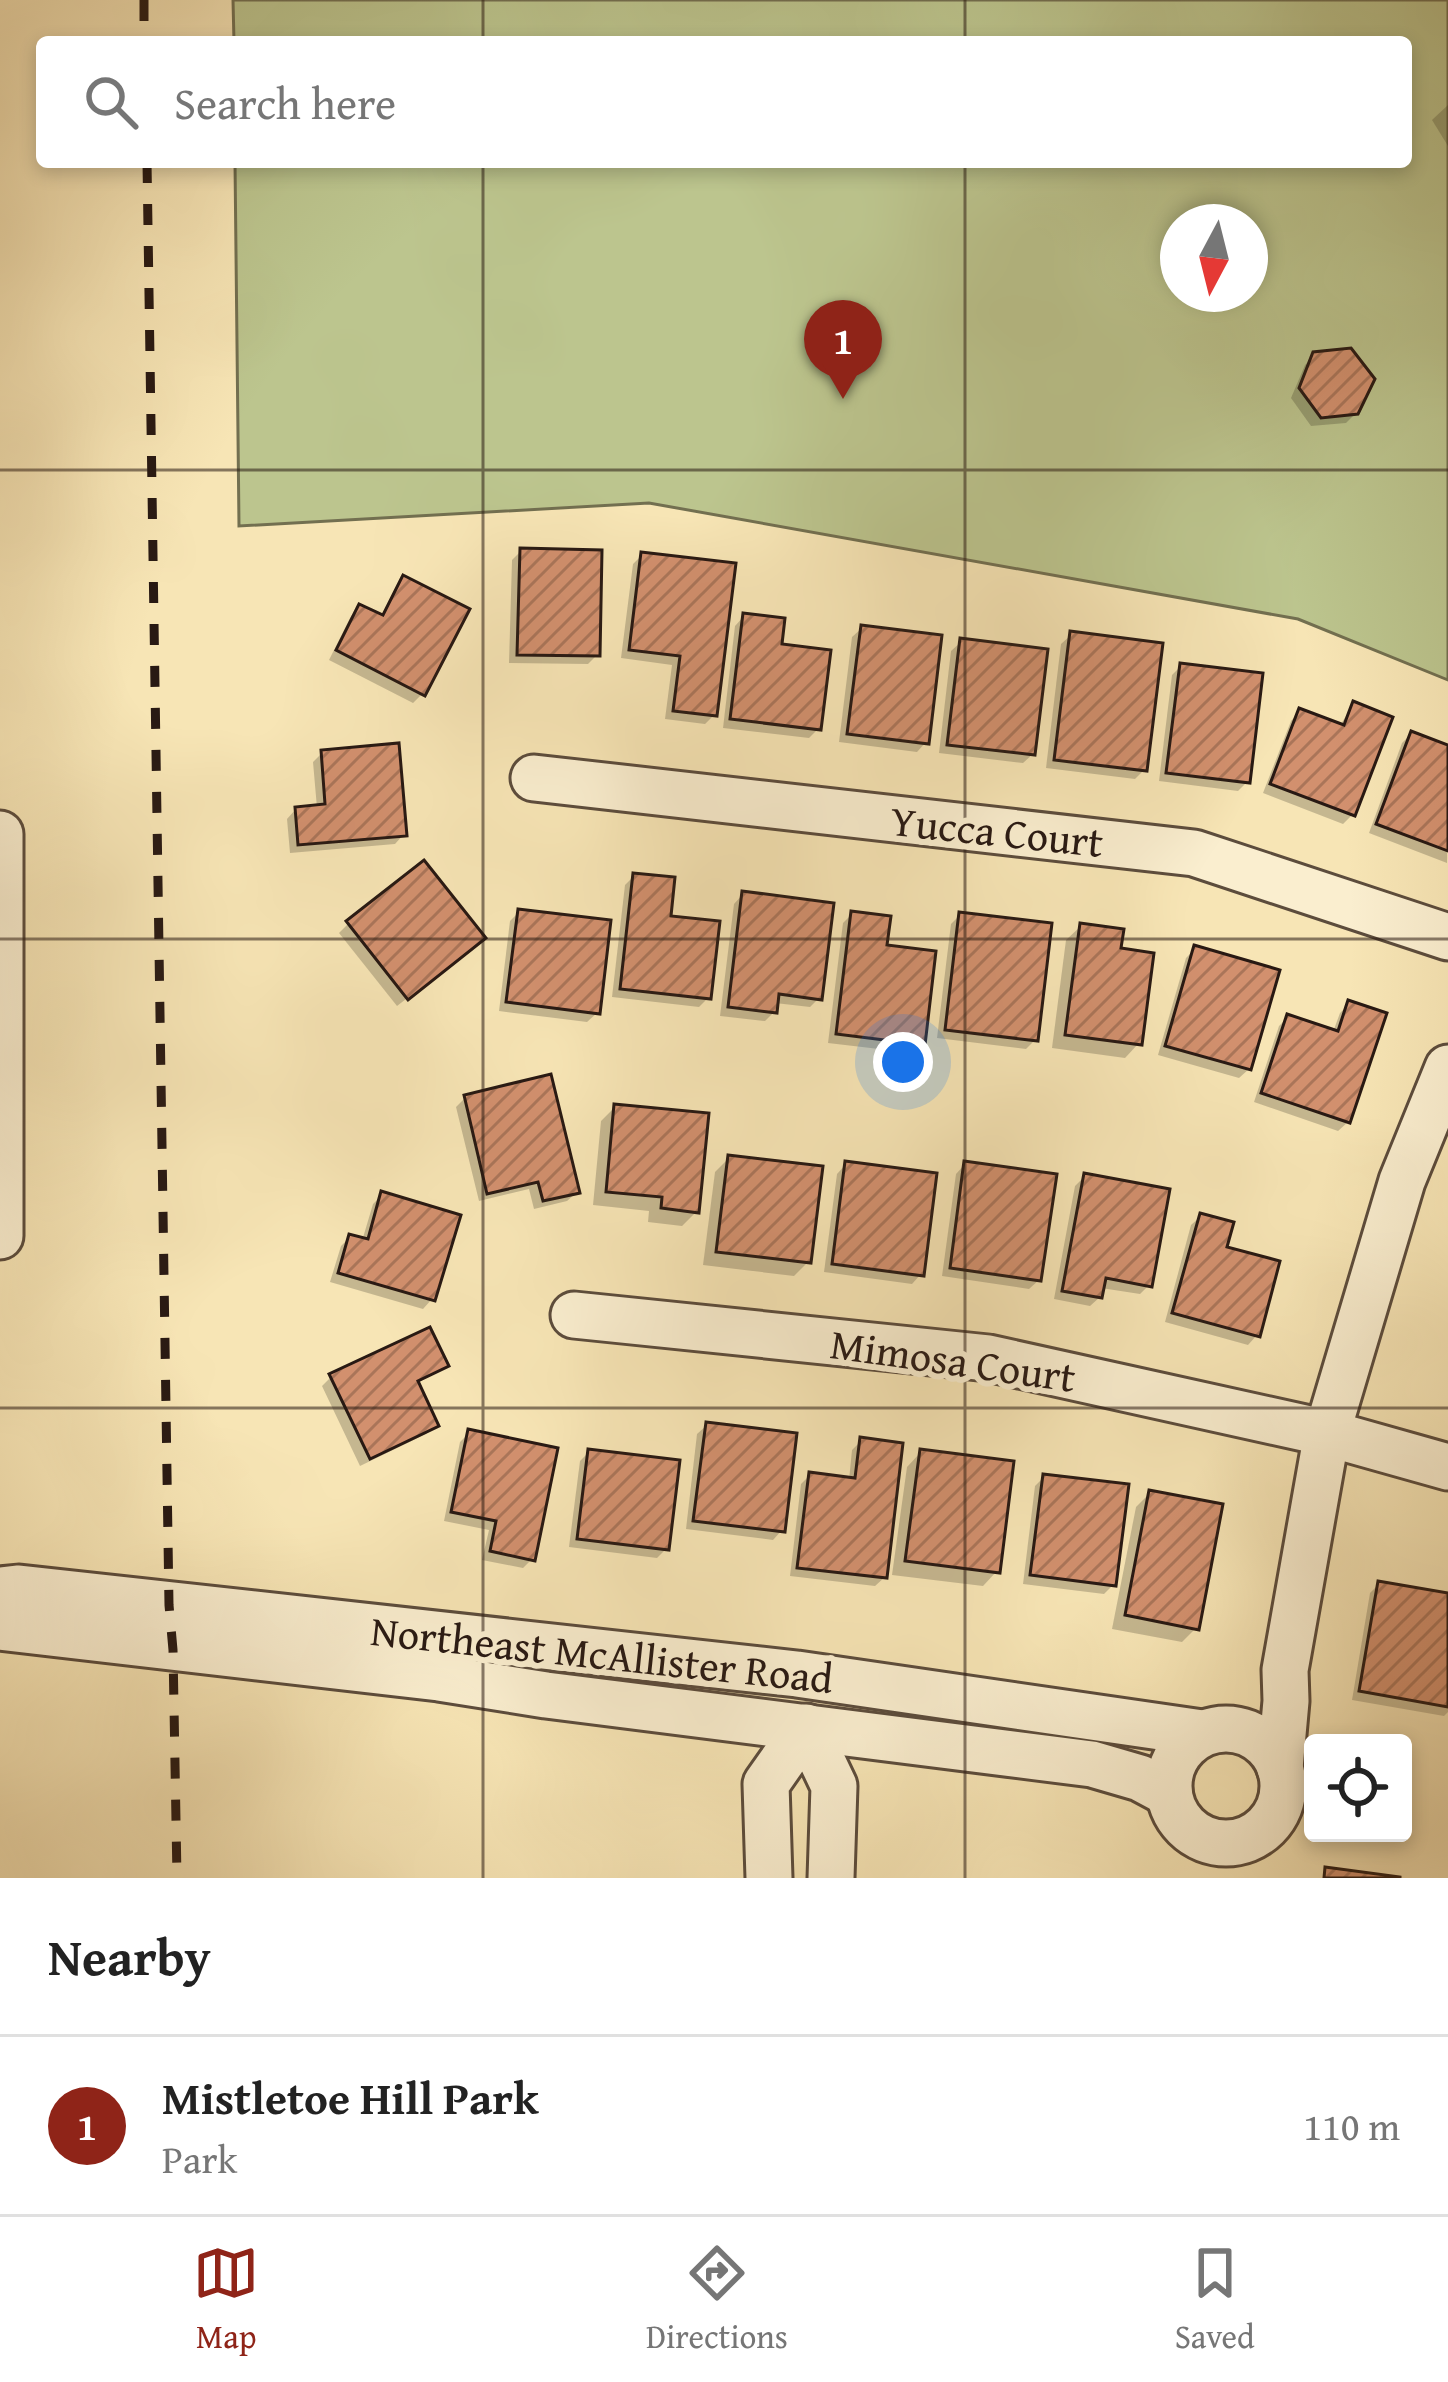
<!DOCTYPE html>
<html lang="en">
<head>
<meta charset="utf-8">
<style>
	body { margin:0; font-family:"Gentium Book Plus",serif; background:#f2f2f2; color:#222 }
	.controls { position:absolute; right:36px; bottom:36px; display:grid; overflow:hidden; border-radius:12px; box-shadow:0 6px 18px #0003 }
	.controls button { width:108px; height:108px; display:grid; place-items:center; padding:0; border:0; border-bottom:3px solid #e0e0e0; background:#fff; color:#222; font:60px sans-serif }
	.compass { position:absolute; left:1160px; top:204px; width:108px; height:108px; border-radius:50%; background:#fff; box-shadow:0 6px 18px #0003; rotate:187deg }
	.you { position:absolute; left:903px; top:1062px; width:42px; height:42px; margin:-30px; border:9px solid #fff; border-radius:50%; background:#1a73e8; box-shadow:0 0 0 18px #1a73e833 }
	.badge { display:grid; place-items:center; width:78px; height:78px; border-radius:50%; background:#8f2418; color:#fff; font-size:39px; font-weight:700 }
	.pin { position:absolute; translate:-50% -99px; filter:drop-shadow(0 3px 6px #0008) }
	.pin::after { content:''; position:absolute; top:63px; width:42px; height:36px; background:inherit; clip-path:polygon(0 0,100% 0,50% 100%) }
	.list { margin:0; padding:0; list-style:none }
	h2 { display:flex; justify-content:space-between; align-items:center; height:156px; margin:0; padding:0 48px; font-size:51px }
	h2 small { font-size:39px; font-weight:400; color:#767676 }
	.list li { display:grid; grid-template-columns:78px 1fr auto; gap:36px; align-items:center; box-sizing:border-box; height:180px; padding:0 48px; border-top:3px solid #e0e0e0 }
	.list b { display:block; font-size:45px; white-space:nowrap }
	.list p { margin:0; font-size:39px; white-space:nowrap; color:#767676 }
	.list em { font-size:39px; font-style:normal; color:#767676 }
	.icon { flex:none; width:66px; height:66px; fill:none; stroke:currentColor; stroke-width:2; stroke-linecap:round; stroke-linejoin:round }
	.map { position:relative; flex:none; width:1448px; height:1878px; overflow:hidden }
	.search { position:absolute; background:#fff; box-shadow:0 6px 18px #0003; left:36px; right:36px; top:36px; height:132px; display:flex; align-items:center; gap:30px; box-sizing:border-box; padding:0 42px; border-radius:12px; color:#767676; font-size:45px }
	.sheet { height:336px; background:#fff }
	nav { display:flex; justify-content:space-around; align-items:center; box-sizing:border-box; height:168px; border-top:3px solid #e0e0e0; background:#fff; font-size:33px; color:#767676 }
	nav a { display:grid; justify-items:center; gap:6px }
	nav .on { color:#8f2418 }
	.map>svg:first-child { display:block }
</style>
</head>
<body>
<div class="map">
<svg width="1448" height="1878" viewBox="0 0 1448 1878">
	<defs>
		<pattern id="building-hatch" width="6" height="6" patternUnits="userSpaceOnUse" patternTransform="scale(3)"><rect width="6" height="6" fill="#d2906e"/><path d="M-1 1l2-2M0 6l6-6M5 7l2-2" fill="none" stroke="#aa7559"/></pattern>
	</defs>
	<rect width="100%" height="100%" fill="#f7e5b5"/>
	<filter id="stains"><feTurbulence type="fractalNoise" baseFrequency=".00167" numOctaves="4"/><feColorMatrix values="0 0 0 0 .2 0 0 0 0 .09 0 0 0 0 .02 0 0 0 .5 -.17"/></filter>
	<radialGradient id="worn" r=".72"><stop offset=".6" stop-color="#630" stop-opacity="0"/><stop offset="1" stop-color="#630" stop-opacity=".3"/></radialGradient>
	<path fill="#bcc58e" stroke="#726f50" stroke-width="3" fill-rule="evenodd" d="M233,0h1215v680l-150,-61 -649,-116 -410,23 -4,-364h1171v-120h-1172zM1178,222h72v72h-72z"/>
	<g fill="#0003">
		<polygon points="1448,105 1448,146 1432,120"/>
		<polygon points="1315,355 1356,413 1346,423 1311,426 1291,398 1305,365"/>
		<polygon points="521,551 597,655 588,664 509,663 512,560"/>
		<polygon points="642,555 714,715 705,724 665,719 672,665 621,658 633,564"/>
		<polygon points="404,579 422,694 413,703 329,660 351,616 360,607 380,617"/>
		<polygon points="744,616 778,646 818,729 809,738 723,728 735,626"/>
		<polygon points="862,628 926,742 917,752 839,742 852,637"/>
		<polygon points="1071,635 1144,770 1135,779 1046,768 1061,644"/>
		<polygon points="961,642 1033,754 1023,763 939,753 951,651"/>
		<polygon points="1181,666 1247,782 1238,791 1159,781 1172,675"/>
		<polygon points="1353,705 1352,815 1343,824 1263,793 1291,721 1300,711 1339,727"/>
		<polygon points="1411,734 1448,748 1447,863 1369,833 1402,743"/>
		<polygon points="322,753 404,834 395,844 290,853 287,819 296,809 317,808 313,762"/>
		<polygon points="634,876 668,918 708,998 699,1007 612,997 625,885"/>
		<polygon points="743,894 819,998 810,1007 775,1003 774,1012 765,1021 720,1016 734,904"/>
		<polygon points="519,912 597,1013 587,1022 499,1011 510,921"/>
		<polygon points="852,914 884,947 922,1044 913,1053 828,1043 843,923"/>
		<polygon points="960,915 1035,1040 1026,1049 937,1038 951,924"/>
		<polygon points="348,924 473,947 397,1006 339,933"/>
		<polygon points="1081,926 1118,951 1139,1043 1125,1058 1052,1048 1066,940"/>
		<polygon points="1195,949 1249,1069 1239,1078 1158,1055 1186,958"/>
		<polygon points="1349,1004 1348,1122 1338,1131 1254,1102 1279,1026 1288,1017 1333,1032 1340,1013"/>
		<polygon points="465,1098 577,1192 567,1201 534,1209 529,1189 479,1201 456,1107"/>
		<polygon points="615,1107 697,1211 682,1226 648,1222 649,1211 593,1205 601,1121"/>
		<polygon points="729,1158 808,1262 794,1276 703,1265 715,1172"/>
		<polygon points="846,1164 921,1274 912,1284 824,1272 837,1174"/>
		<polygon points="965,1164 1039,1280 1029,1289 942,1276 956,1174"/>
		<polygon points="1085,1176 1149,1285 1140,1294 1101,1288 1100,1297 1090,1306 1054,1299 1075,1186"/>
		<polygon points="382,1195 432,1299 423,1309 330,1282 341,1246 350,1237 362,1241 373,1204"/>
		<polygon points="1201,1216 1223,1249 1257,1335 1248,1345 1165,1322 1191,1225"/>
		<polygon points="445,1366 416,1384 436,1425 426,1434 360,1466 322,1386 331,1377"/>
		<polygon points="707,1425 782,1530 773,1540 686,1529 697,1434"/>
		<polygon points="469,1433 532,1559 523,1568 482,1560 489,1530 444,1521 460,1442"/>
		<polygon points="862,1440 885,1577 875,1586 790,1576 801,1484 810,1475 849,1480 852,1450"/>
		<polygon points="589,1452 666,1549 657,1558 569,1547 580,1461"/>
		<polygon points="921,1452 997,1571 983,1586 892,1575 907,1467"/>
		<polygon points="1044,1477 1114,1584 1104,1594 1023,1584 1035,1486"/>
		<polygon points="1150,1493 1196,1628 1182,1642 1112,1629 1136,1507"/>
		<polygon points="1379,1584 1448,1596 1448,1712 1444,1716 1352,1700 1370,1593"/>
	</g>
	<g fill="url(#building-hatch)" stroke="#281913" stroke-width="3">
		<polygon points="1351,348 1375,379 1358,414 1321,418 1299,388 1313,352"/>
		<polygon points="520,548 602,550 600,656 517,655"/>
		<polygon points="641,552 736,563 717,716 673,711 680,656 629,650"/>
		<polygon points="403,575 470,609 425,696 336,650 359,604 383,615"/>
		<polygon points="743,613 785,618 782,644 831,650 821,730 730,719"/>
		<polygon points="861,625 942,635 929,744 847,734"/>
		<polygon points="1070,631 1163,643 1147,771 1054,760"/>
		<polygon points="960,638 1048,649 1035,755 947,745"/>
		<polygon points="1180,663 1263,673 1250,783 1166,773"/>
		<polygon points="1353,701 1393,717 1355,816 1270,784 1299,708 1344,725"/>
		<polygon points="1411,731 1448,745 1448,851 1376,824"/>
		<polygon points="399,743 407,836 298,845 295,807 325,804 321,750"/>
		<polygon points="424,860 486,938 408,1000 346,921"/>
		<polygon points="633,873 675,877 671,916 720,921 711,999 620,989"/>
		<polygon points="742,891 834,903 822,1000 779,994 777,1013 728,1007"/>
		<polygon points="518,909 611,920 600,1014 506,1002"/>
		<polygon points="851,911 891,916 887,945 936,951 925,1045 836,1034"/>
		<polygon points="959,912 1052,923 1038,1041 945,1030"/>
		<polygon points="1080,923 1124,929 1121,948 1154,953 1142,1045 1065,1035"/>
		<polygon points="1194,945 1280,970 1251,1070 1165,1046"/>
		<polygon points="1348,1000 1387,1013 1350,1123 1261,1093 1287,1014 1338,1031"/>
		<polygon points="551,1074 580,1193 543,1201 538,1182 487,1194 464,1095"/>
		<polygon points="614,1104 709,1113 699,1213 661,1208 662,1197 606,1192"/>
		<polygon points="728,1155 823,1166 811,1263 716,1252"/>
		<polygon points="845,1161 937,1173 924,1276 832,1264"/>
		<polygon points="964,1161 1057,1174 1041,1281 950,1268"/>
		<polygon points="1084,1173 1170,1189 1152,1287 1106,1278 1102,1298 1062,1291"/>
		<polygon points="381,1191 461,1215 435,1301 338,1273 349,1234 368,1239"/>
		<polygon points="1200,1213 1234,1222 1227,1247 1280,1261 1260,1337 1172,1313"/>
		<polygon points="430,1327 449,1366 418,1381 439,1426 370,1459 329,1374"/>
		<polygon points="706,1422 797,1433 785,1532 693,1521"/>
		<polygon points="468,1429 558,1448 535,1561 490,1551 496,1521 451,1512"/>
		<polygon points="860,1437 903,1443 887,1578 797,1568 809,1472 855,1478"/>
		<polygon points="588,1449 680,1460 669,1550 577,1539"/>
		<polygon points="920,1449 1014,1461 1000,1573 905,1561"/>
		<polygon points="1043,1474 1129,1484 1116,1586 1030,1575"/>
		<polygon points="1149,1490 1223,1504 1199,1630 1125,1615"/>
		<polygon points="1378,1581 1448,1593 1448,1707 1359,1691"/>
		<polygon points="1325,1867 1400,1877 1400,1878 1324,1878"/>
	</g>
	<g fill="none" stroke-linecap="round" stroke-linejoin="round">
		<defs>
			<g id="minor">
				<polyline points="534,778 1194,853 1448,937"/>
				<polyline points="0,834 0,1236"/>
				<polyline points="574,1315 988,1358 1327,1433 1448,1467"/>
				<polyline points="0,1590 19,1588 797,1674 1202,1733"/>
				<polyline points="0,1627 439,1678 546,1695 1092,1764 1140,1778 1168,1793"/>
				<circle cx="1226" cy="1786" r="57"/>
				<polyline points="1280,1768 1286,1701 1285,1670 1327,1433 1402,1181 1448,1068"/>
				<polyline points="769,1878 766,1784 806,1727 834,1786 831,1878"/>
			</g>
		</defs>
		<use href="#minor" stroke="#5c4c3c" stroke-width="51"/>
		<use href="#minor" stroke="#faeecf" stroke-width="45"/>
		<g stroke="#281913" stroke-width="9" stroke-dasharray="21 21" stroke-linecap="butt">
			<polyline points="144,0 144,42"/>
			<polyline points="147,162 169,1605 173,1650 177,1878"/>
		</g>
	</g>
	<path fill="none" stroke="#281913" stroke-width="3" stroke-opacity="0.55" d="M483,0v42M965,0v42M483,162v1716M965,162v1716M0,470h1448M0,939h1448M0,1408h1448"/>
	<g text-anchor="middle" stroke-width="12" stroke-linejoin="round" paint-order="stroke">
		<g font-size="42" fill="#281913" stroke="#faeecf">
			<text transform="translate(997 831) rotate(6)" y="15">Yucca Court</text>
			<text transform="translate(953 1360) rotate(8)" y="15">Mimosa Court</text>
			<text transform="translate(602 1654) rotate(6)" y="15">Northeast McAllister Road</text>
		</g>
	</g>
	<rect width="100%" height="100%" filter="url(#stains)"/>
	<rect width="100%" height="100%" fill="url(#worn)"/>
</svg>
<div class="controls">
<button><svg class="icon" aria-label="locate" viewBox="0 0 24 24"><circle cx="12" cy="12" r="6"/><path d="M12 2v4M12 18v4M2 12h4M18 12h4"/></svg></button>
</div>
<svg class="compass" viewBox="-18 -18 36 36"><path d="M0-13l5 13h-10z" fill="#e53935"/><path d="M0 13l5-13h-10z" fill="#767676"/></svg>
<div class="you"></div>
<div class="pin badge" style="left:843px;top:399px">1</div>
<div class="search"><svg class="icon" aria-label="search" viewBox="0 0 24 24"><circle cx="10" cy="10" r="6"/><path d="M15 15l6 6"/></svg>Search here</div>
</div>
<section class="sheet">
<h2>Nearby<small></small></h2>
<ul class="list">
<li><span class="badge">1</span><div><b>Mistletoe Hill Park</b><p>Park</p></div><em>110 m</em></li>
</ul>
</section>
<nav>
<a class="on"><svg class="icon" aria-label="map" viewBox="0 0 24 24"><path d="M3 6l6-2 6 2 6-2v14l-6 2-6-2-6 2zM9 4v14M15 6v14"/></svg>Map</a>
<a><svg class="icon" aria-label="directions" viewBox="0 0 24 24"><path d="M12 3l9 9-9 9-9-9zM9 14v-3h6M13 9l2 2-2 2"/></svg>Directions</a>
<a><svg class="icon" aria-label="saved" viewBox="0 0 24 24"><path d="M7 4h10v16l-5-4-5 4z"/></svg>Saved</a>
</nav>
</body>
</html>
